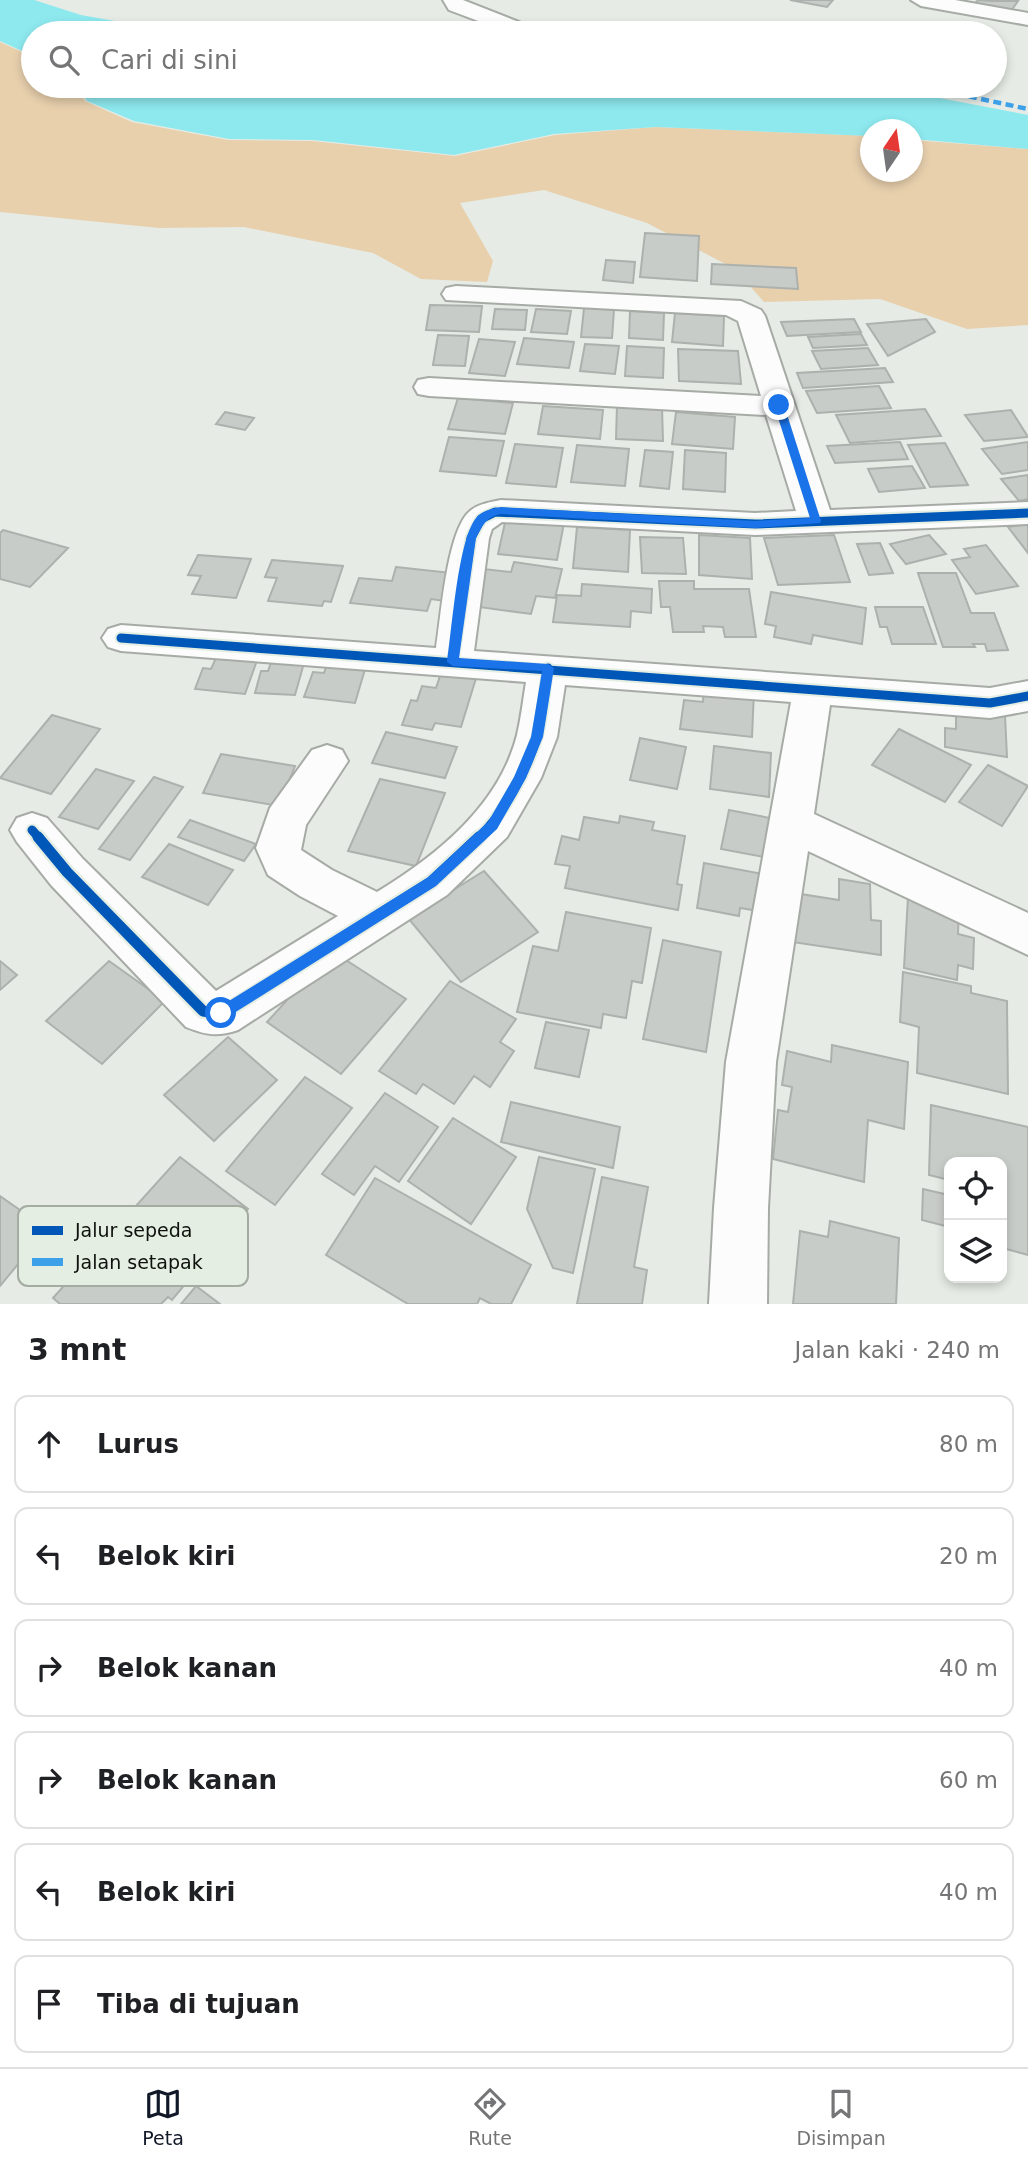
<!DOCTYPE html>
<html lang="id">
<head>
<meta charset="utf-8">
<style>
	body { margin:0; font-family:"DejaVu Sans",sans-serif; background:#f6f6f6; color:#202124 }
	.controls { position:absolute; right:21px; bottom:21px; display:grid; overflow:hidden; border-radius:14px; box-shadow:0 4px 10px #0003 }
	.controls button { width:63px; height:63px; display:grid; place-items:center; padding:0; border:0; border-bottom:2px solid #e0e0e0; background:#fff; color:#202124; font:35px sans-serif }
	.compass { position:absolute; left:860px; top:119px; width:63px; height:63px; border-radius:50%; background:#fff; box-shadow:0 4px 10px #0003; rotate:13deg }
	.stop { position:absolute; width:21px; height:21px; margin:-16px; border:5px solid #1a73e8; border-radius:50%; background:#fff }
	.stop.end { background:#1a73e8; border-color:#fff; box-shadow:0 2px 7px #0008 }
	.list { margin:0; padding:0; list-style:none }
	h2 { display:flex; justify-content:space-between; align-items:center; height:91px; margin:0; padding:0 28px; font-size:30px }
	h2 small { font-size:23px; font-weight:400; color:#757577 }
	.list li { display:grid; grid-template-columns:46px 1fr auto; gap:21px; align-items:center; box-sizing:border-box; height:98px; margin:0 14px 14px; padding:0 14px; border:2px solid #e0e0e0; border-radius:14px }
	.list b { display:block; font-size:26px; white-space:nowrap }
	.list em { font-size:23px; font-style:normal; color:#757577 }
	.icon { flex:none; width:38px; height:38px; fill:none; stroke:currentColor; stroke-width:2; stroke-linecap:round; stroke-linejoin:round }
	.map { position:relative; flex:none; width:1028px; height:1304px; overflow:hidden }
	.search { position:absolute; background:#fff; box-shadow:0 4px 10px #0003; left:21px; right:21px; top:21px; height:77px; display:flex; align-items:center; gap:18px; box-sizing:border-box; padding:0 24px; border-radius:38px; color:#757577; font-size:26px }
	.sheet { height:763px; background:#fff }
	nav { display:flex; justify-content:space-around; align-items:center; box-sizing:border-box; height:98px; border-top:2px solid #e0e0e0; background:#fff; font-size:19px; color:#757577 }
	nav a { display:grid; justify-items:center; gap:4px }
	nav .on { color:#111827 }
	.map>svg:first-child { display:block }
</style>
</head>
<body>
<div class="map">
<svg width="1028" height="1304" viewBox="0 0 1028 1304">
	<rect width="100%" height="100%" fill="#e6ebe5"/>
	<polygon fill="#e8d0ad" points="0,42 33,57 33,86 74,86 85,101 132,122 228,140 312,141 455,156 555,135 656,127 849,135 870,136 870,172 912,172 913,140 1028,149 1028,325 967,329 880,299 764,302 735,269 647,223 544,190 460,203 493,261 487,282 421,279 373,253 244,227 159,228 0,212"/>
	<g fill="#8de9ee">
		<polygon points="0,0 34,0 81,15 160,29 226,33 33,33 33,56 0,41"/>
		<polygon points="77,86 877,86 1028,115 1028,149 913,139 912,130 870,130 870,136 656,127 554,134 454,155 313,140 229,139 134,121 87,101"/>
	</g>
	<g fill="#c8ccc8" stroke="#acb1ad" stroke-width="2">
		<polygon points="790,0 833,0 827,7"/>
		<polygon points="978,0 992,1 1018,1 1011,11 974,4"/>
		<polygon points="645,233 699,236 697,281 640,277"/>
		<polygon points="606,260 635,262 633,283 603,280"/>
		<polygon points="712,264 796,268 798,289 711,284"/>
		<polygon points="430,305 482,306 479,332 426,330"/>
		<polygon points="584,308 614,310 612,338 581,337"/>
		<polygon points="495,309 527,310 525,330 492,329"/>
		<polygon points="536,309 571,311 567,334 531,332"/>
		<polygon points="630,311 664,313 663,340 629,338"/>
		<polygon points="675,313 724,316 723,346 672,342"/>
		<polygon points="854,319 861,332 787,336 781,322"/>
		<polygon points="926,319 935,332 888,356 867,324"/>
		<polygon points="861,334 867,345 813,348 808,337"/>
		<polygon points="438,335 469,336 465,366 433,365"/>
		<polygon points="524,338 574,342 569,368 517,364"/>
		<polygon points="479,339 515,342 505,376 469,373"/>
		<polygon points="585,344 619,346 615,374 580,371"/>
		<polygon points="627,346 664,348 663,378 625,376"/>
		<polygon points="868,348 878,365 821,369 812,351"/>
		<polygon points="678,349 738,351 741,384 679,381"/>
		<polygon points="885,368 893,382 803,388 797,373"/>
		<polygon points="879,386 891,408 817,413 806,391"/>
		<polygon points="458,398 513,403 505,434 448,429"/>
		<polygon points="617,405 662,407 663,441 616,439"/>
		<polygon points="543,406 603,410 600,439 538,434"/>
		<polygon points="925,409 941,436 850,443 836,415"/>
		<polygon points="1011,410 1028,437 984,441 965,415"/>
		<polygon points="225,412 254,418 245,430 216,424"/>
		<polygon points="676,412 735,417 733,449 672,444"/>
		<polygon points="449,437 504,441 496,476 440,471"/>
		<polygon points="900,442 908,459 835,463 827,446"/>
		<polygon points="1028,442 1028,470 1002,474 982,449"/>
		<polygon points="945,443 968,485 930,487 908,445"/>
		<polygon points="515,444 563,448 556,487 506,483"/>
		<polygon points="577,445 629,449 625,486 571,482"/>
		<polygon points="645,450 673,452 669,489 640,486"/>
		<polygon points="685,450 726,453 725,492 683,489"/>
		<polygon points="912,466 925,488 879,492 868,469"/>
		<polygon points="1028,475 1028,499 1019,501 1001,479"/>
		<polygon points="506,518 564,523 557,560 498,554"/>
		<polygon points="1028,524 1028,553 1008,527"/>
		<polygon points="577,527 630,530 628,572 573,568"/>
		<polygon points="3,530 68,548 30,587 0,579 0,533"/>
		<polygon points="699,535 750,538 752,579 699,575"/>
		<polygon points="834,535 850,582 778,585 764,538"/>
		<polygon points="929,535 946,554 906,564 890,544"/>
		<polygon points="640,537 683,538 686,574 642,573"/>
		<polygon points="880,543 893,573 869,575 857,544"/>
		<polygon points="986,545 1018,586 976,594 952,560 970,557 964,549"/>
		<polygon points="198,555 251,559 236,598 192,594 201,576 188,575"/>
		<polygon points="272,560 343,566 331,602 324,601 322,606 268,601 277,578 265,577"/>
		<polygon points="514,562 562,569 555,598 536,596 531,614 472,606 484,569 511,572"/>
		<polygon points="396,567 452,573 444,601 431,599 427,611 350,603 359,578 392,581"/>
		<polygon points="918,573 956,573 971,613 994,613 1008,650 987,651 985,644 973,644 975,647 943,647"/>
		<polygon points="659,581 694,581 694,589 749,589 756,637 725,637 723,627 703,626 704,632 673,632 670,607 661,607"/>
		<polygon points="582,584 652,589 651,613 631,611 630,627 553,622 557,595 581,596"/>
		<polygon points="771,592 866,608 862,644 813,635 811,644 774,637 776,626 765,624"/>
		<polygon points="875,607 923,607 936,644 892,644 887,627 880,627"/>
		<polygon points="220,649 260,652 245,694 195,689 203,668 211,669"/>
		<polygon points="274,654 306,656 295,695 255,693 261,671 268,671"/>
		<polygon points="330,655 368,659 355,703 304,697 313,672 324,673"/>
		<polygon points="442,670 477,675 461,727 435,723 432,730 402,725 411,700 417,701 422,686 436,688"/>
		<polygon points="704,685 754,691 752,737 680,729 684,700 703,702"/>
		<polygon points="956,707 1005,715 1007,757 945,747 945,728 956,729"/>
		<polygon points="52,715 100,729 51,794 0,778"/>
		<polygon points="899,729 971,765 945,802 872,765"/>
		<polygon points="386,732 457,747 445,778 372,763"/>
		<polygon points="640,738 686,747 677,789 630,780"/>
		<polygon points="714,746 771,753 769,797 710,789"/>
		<polygon points="221,754 295,766 279,806 203,793"/>
		<polygon points="988,765 1028,786 1002,826 959,802"/>
		<polygon points="96,769 134,781 98,829 59,817"/>
		<polygon points="154,777 183,787 130,860 99,849"/>
		<polygon points="380,779 445,793 416,866 348,851"/>
		<polygon points="729,810 770,818 764,857 721,849"/>
		<polygon points="620,816 654,822 652,830 685,836 677,884 682,885 678,910 565,888 570,866 555,864 562,836 579,840 584,817 619,823"/>
		<polygon points="190,820 256,844 244,861 178,837"/>
		<polygon points="169,844 233,870 208,905 142,877"/>
		<polygon points="704,863 763,874 759,911 740,908 739,916 697,908"/>
		<polygon points="484,871 538,932 461,982 408,918"/>
		<polygon points="839,879 870,884 871,920 881,921 881,955 792,942 794,893 839,900"/>
		<polygon points="908,897 959,907 958,934 974,938 973,969 958,965 957,980 904,968"/>
		<polygon points="566,912 651,928 642,983 632,981 626,1018 603,1014 601,1028 517,1012 533,946 558,951"/>
		<polygon points="663,940 721,952 706,1052 643,1039"/>
		<polygon points="332,951 406,999 341,1074 267,1022"/>
		<polygon points="0,961 17,975 0,990"/>
		<polygon points="109,961 165,1001 102,1064 46,1021"/>
		<polygon points="903,972 971,986 971,993 1007,1001 1008,1094 917,1073 919,1027 900,1022"/>
		<polygon points="450,981 516,1019 500,1042 514,1051 490,1087 474,1076 454,1104 423,1084 416,1094 379,1071"/>
		<polygon points="546,1022 589,1030 579,1077 535,1068"/>
		<polygon points="228,1037 277,1080 214,1141 164,1095"/>
		<polygon points="832,1045 908,1062 904,1129 868,1120 864,1182 773,1159 778,1110 788,1112 792,1087 782,1085 787,1051 831,1062"/>
		<polygon points="305,1077 352,1108 275,1205 226,1171"/>
		<polygon points="385,1093 438,1127 399,1182 375,1166 354,1195 322,1174"/>
		<polygon points="511,1102 620,1127 613,1168 501,1142"/>
		<polygon points="931,1105 1028,1127 1028,1255 1003,1248 1002,1268 1002,1162 949,1162 949,1180 929,1175"/>
		<polygon points="453,1118 516,1157 471,1224 408,1181"/>
		<polygon points="180,1157 248,1209 172,1300 168,1297 161,1304 60,1304 53,1298"/>
		<polygon points="539,1157 595,1169 573,1273 553,1268 527,1209"/>
		<polygon points="602,1177 648,1187 634,1267 647,1270 642,1304 577,1304"/>
		<polygon points="375,1178 531,1265 511,1304 491,1304 480,1298 477,1304 408,1304 326,1255"/>
		<polygon points="923,1189 949,1195 949,1227 922,1220"/>
		<polygon points="0,1196 47,1229 0,1286"/>
		<polygon points="830,1221 899,1238 896,1304 793,1304 800,1231 828,1237"/>
		<polygon points="196,1286 220,1304 181,1304"/>
	</g>
	<g fill="none" stroke-linecap="round" stroke-linejoin="round">
		<defs>
			<g id="street">
				<polygon points="443,0 463,0 524,24 527,28 523,33 500,33 502,30 449,10"/>
				<polygon points="370,24 393,29 396,33 362,33 360,30 363,26"/>
				<path d="M456,286l285,15 20,9 4,6 65,194 198,-8v22l-273,11 -253,-13 -10,7 -3,9 -15,113 516,37 38,-7v30l-38,7 -160,-13 -16,109 214,99v42l-220,-104 -32,211 -8,146 -1,96h-58l5,-96 12,-146 65,-360 -226,-17 -8,52 -16,41 -34,59 -60,58 -209,135c-21,7 -32,5 -52,-3l-135,-142 -34,-43 -7,-12 7,-12 15,-5 15,5 36,41 133,132 122,-75 -38,-20 -32,-21 -12,-27 14,-40 42,-58 15,-5 15,5 6,11 -42,64 -5,25 31,20 45,22c59,-36 122,-86 140,-157 4,-17 6,-35 9,-53l-405,-31 -13,-4 -6,-9 6,-9 13,-4 315,23c5,-31 11,-118 34,-137 8,-7 21,-9 31,-11l254,13 41,-2 -30,-96 -337,-19 -11,-2 -4,-7 4,-7 11,-2 332,18 -23,-75 -12,-6 -280,-15 -4,-6 4,-6z"/>
			</g>
			<polygon id="secondary" points="911,0 955,0 1028,13 1028,25 921,6"/>
		</defs>
		<use href="#street" stroke="#a7aba6" stroke-width="4"/>
		<use href="#secondary" stroke="#a7aba6" stroke-width="4"/>
		<use href="#street" fill="#fbfcfb" fill-rule="evenodd"/>
		<use href="#secondary" fill="#fbfcfb" fill-rule="evenodd"/>
		<g stroke="#3da1e9" stroke-width="4.5" stroke-dasharray="8 4.5" stroke-linecap="butt">
			<polyline points="517,28 547,33"/>
			<polyline points="920,86 1028,109"/>
		</g>
		<defs>
			<g id="cycleway-far1">
				<polyline points="121,638 990,703 1028,696"/>
				<polyline points="453,661 471,538 481,519 495,512 755,524 1028,513"/>
				<polyline points="32,830 40,839"/>
				<path d="M477,839c27,-25 49,-66 60,-102 6,-21 7,-46 11,-69"/>
			</g>
			<polyline id="cycleway" points="38,837 67,872 203,1011 221,1014 431,882 479,837"/>
		</defs>
		<use href="#cycleway-far1" stroke="#e5eee2" stroke-width="13"/>
		<use href="#cycleway" stroke="#e5eee2" stroke-width="16"/>
		<use href="#cycleway-far1" stroke="#0057b8" stroke-width="9"/>
		<use href="#cycleway" stroke="#0057b8" stroke-width="11"/>
	</g>
	<path fill="#1a73e8" d="M779,403l5,2 37,116 -1,2 -65,5 -254,-14c-15,3 -18,11 -25,24l-17,120 89,6 6,4 -11,69 -17,41 -29,51 -61,57 -210,132h-10l-2,-5 2,-4 211,-131 61,-56 26,-45 17,-40 11,-66 -89,-5 -6,-4c5,-32 11,-122 29,-144 7,-8 16,-9 25,-11l254,14 55,-3 -36,-113z"/>
	<rect x="18" y="1206" width="230" height="80" rx="10" fill="#e5eee2" stroke="#a4aca2" stroke-width="2"/>
	<rect x="32" y="1226" width="31" height="9" fill="#0057b8"/>
	<rect x="32" y="1258" width="31" height="8" fill="#3da1e9"/>
	<g font-size="19" fill="#0e110d">
		<text x="75" y="1237">Jalur sepeda</text>
		<text x="75" y="1269">Jalan setapak</text>
	</g>
</svg>
<div class="controls">
<button><svg class="icon" aria-label="locate" viewBox="0 0 24 24"><circle cx="12" cy="12" r="6"/><path d="M12 2v4M12 18v4M2 12h4M18 12h4"/></svg></button>
<button><svg class="icon" aria-label="layers" viewBox="0 0 24 24"><path d="M12 4l9 5-9 5-9-5zM3 14l9 5 9-5"/></svg></button>
</div>
<svg class="compass" viewBox="-18 -18 36 36"><path d="M0-13l5 13h-10z" fill="#e53935"/><path d="M0 13l5-13h-10z" fill="#757577"/></svg>
<div class="stop" style="left:221px;top:1013px"></div>
<div class="stop end" style="left:779px;top:405px"></div>
<div class="search"><svg class="icon" aria-label="search" viewBox="0 0 24 24"><circle cx="10" cy="10" r="6"/><path d="M15 15l6 6"/></svg>Cari di sini</div>
</div>
<section class="sheet">
<h2>3 mnt<small>Jalan kaki · 240 m</small></h2>
<ul class="list">
<li><svg class="icon" aria-label="ahead" viewBox="0 0 24 24"><path d="M12 20V5M6 11l6-6 6 6"/></svg><div><b>Lurus</b></div><em>80 m</em></li>
<li><svg class="icon" aria-label="left" viewBox="0 0 24 24"><path d="M17 20v-9H6M10 6l-5 5 5 5"/></svg><div><b>Belok kiri</b></div><em>20 m</em></li>
<li><svg class="icon" aria-label="right" viewBox="0 0 24 24"><path d="M7 20v-9h11M14 6l5 5-5 5"/></svg><div><b>Belok kanan</b></div><em>40 m</em></li>
<li><svg class="icon" aria-label="right" viewBox="0 0 24 24"><path d="M7 20v-9h11M14 6l5 5-5 5"/></svg><div><b>Belok kanan</b></div><em>60 m</em></li>
<li><svg class="icon" aria-label="left" viewBox="0 0 24 24"><path d="M17 20v-9H6M10 6l-5 5 5 5"/></svg><div><b>Belok kiri</b></div><em>40 m</em></li>
<li><svg class="icon" aria-label="arrive" viewBox="0 0 24 24"><path d="M6 21V4h12l-3 4 3 4H6"/></svg><div><b>Tiba di tujuan</b></div></li>
</ul>
</section>
<nav>
<a class="on"><svg class="icon" aria-label="map" viewBox="0 0 24 24"><path d="M3 6l6-2 6 2 6-2v14l-6 2-6-2-6 2zM9 4v14M15 6v14"/></svg>Peta</a>
<a><svg class="icon" aria-label="directions" viewBox="0 0 24 24"><path d="M12 3l9 9-9 9-9-9zM9 14v-3h6M13 9l2 2-2 2"/></svg>Rute</a>
<a><svg class="icon" aria-label="saved" viewBox="0 0 24 24"><path d="M7 4h10v16l-5-4-5 4z"/></svg>Disimpan</a>
</nav>
</body>
</html>
